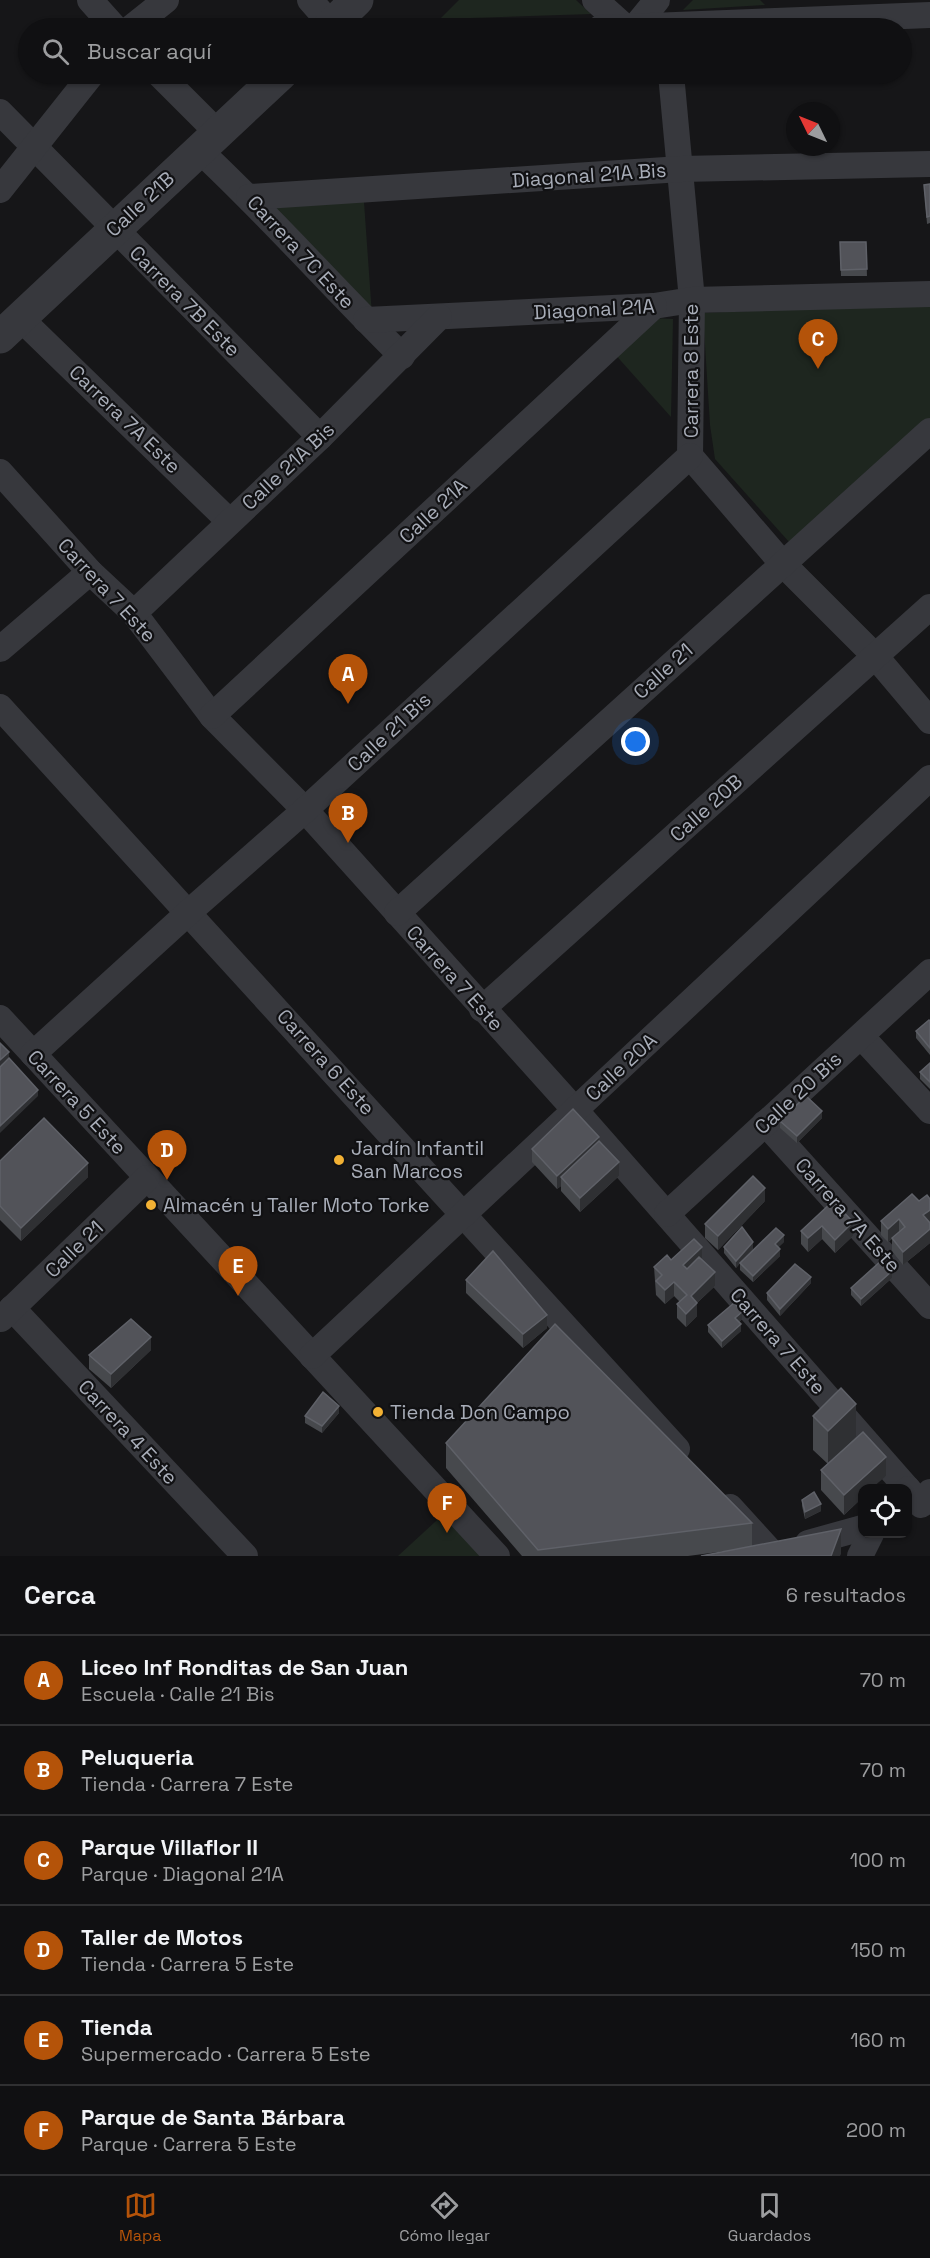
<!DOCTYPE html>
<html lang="es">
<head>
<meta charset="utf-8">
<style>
	body { margin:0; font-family:"Space Grotesk",sans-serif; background:#1e1e20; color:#f1f3f6 }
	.controls { position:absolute; right:18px; bottom:18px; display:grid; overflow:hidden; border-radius:12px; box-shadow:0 2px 4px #0004 }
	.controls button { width:54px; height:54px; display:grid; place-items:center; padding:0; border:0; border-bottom:2px solid #303032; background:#101012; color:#f1f3f6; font:30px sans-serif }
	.compass { position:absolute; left:786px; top:102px; width:54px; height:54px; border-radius:50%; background:#101012; box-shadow:0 2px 4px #0004; rotate:313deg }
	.you { position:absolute; left:636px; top:742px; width:21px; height:21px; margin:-15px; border:4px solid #fff; border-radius:50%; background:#1a73e8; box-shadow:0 0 0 9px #1a73e833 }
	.badge { display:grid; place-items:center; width:39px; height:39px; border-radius:50%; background:#b45309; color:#fff; font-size:20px; font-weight:700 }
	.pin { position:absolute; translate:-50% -50px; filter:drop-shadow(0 2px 3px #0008) }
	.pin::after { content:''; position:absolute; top:32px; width:21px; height:18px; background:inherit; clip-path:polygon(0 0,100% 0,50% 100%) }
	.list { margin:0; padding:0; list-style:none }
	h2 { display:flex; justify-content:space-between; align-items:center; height:78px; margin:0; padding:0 24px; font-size:26px }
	h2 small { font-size:20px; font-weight:400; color:#9c9d9f }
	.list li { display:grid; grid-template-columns:39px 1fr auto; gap:18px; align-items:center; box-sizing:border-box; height:90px; padding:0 24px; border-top:2px solid #303032 }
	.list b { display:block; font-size:22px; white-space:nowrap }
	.list p { margin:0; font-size:20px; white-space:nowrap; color:#9c9d9f }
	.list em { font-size:20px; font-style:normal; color:#9c9d9f }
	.icon { flex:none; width:33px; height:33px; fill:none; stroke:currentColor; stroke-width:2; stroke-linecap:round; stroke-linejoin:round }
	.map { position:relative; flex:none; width:930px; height:1556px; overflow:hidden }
	.search { position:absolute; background:#101012; box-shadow:0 2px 4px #0004; left:18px; right:18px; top:18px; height:66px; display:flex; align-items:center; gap:15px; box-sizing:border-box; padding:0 21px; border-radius:33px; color:#9c9d9f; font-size:22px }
	.sheet { height:618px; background:#101012 }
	nav { display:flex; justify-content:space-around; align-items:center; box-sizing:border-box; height:84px; border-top:2px solid #303032; background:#101012; font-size:16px; color:#9c9d9f }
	nav a { display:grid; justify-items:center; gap:3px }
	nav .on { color:#b45309 }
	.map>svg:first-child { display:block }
</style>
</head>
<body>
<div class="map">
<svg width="930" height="1556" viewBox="0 0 930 1556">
	<rect width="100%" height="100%" fill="#161618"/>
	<g fill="#1e261f">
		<polygon points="459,0 576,0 591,14 440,19"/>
		<polygon points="693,0 760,0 765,5 683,10"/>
		<polygon points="364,202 372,315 265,206"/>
		<polygon points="930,303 930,426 790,543 715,459 710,425 703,313"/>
		<polygon points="653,318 673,319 671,417 613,352"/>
		<polygon points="448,1510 491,1556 398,1556"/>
	</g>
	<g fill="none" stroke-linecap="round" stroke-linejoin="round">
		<g stroke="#37383d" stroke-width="26">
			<polyline points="90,0 115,28"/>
			<polyline points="310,0 331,24"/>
			<polyline points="595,0 625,27"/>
			<polyline points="635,27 657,0"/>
			<polyline points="131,28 166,0"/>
			<polyline points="600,28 930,15"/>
			<polyline points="159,74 217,132"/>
			<polyline points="671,74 692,300 690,456 782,563 876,657 930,721"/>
			<polyline points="0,112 320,437"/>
			<path d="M198,149c71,66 135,139 204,207"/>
			<polyline points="0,190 92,74"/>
			<polyline points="249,197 681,169 930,164"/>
			<polyline points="20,318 229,521"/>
			<polyline points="366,320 654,306 692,300 930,294"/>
			<polyline points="0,472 90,572 134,613 212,716 305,810 575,1110 907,1488"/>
			<polyline points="134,613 320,437 439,317"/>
			<polyline points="0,649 90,572"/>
			<polyline points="0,707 677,1449"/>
			<polyline points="212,716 654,306"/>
			<polyline points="397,913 930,431"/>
			<polyline points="482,1009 930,607"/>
			<polyline points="0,1018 497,1556"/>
			<polyline points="861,1036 930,1111"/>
			<polyline points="33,1054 189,912 305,810 690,456"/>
			<polyline points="765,1123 930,1306"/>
			<polyline points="667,1214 930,972"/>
			<polyline points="12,1308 245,1556"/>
			<polyline points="1,1319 147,1178"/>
			<polyline points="312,1356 930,778"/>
			<polyline points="908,1489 921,1505 930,1492"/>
			<polyline points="730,1507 771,1552"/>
			<polyline points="808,1543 862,1528"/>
			<polyline points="860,1556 871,1534"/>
		</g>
		<g stroke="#37383d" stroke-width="33">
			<polyline points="328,28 357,0"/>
			<polyline points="0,337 281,74"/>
		</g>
	</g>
	<g fill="#47494d">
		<polygon points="930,184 930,223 927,224 924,185"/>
		<polygon points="840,242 866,242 867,276 841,276"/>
		<polygon points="930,1021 930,1055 916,1038 916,1031"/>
		<polygon points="930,1063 930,1089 920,1079 920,1072"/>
		<polygon points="822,1118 797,1143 780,1128 780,1121"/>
		<polygon points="599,1142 619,1176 580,1212 561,1191 561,1186 557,1189 532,1162 532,1149"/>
		<polygon points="0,1161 88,1177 21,1241 0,1220"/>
		<polygon points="930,1199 930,1243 903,1265 892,1251 892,1239 888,1242 881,1235 881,1221 919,1201"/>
		<polygon points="765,1201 718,1250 705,1238 705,1224"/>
		<polygon points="833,1201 853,1236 835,1253 822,1239 808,1252 801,1244 801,1231"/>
		<polygon points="784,1242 778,1247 780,1256 753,1282 740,1270 740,1263 736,1268 724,1253 724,1247 753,1249 747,1255"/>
		<polygon points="702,1259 715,1286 697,1303 697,1316 686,1327 677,1318 677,1304 680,1302 674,1296 665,1304 656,1295 654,1267 671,1260"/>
		<polygon points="892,1278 861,1306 851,1295 851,1288"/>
		<polygon points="466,1280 547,1328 523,1348 466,1293"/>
		<polygon points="811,1283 780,1316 767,1300 767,1293"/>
		<polygon points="742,1319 739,1322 741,1331 722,1348 708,1332 708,1325"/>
		<polygon points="151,1350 111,1388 89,1369 89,1355"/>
		<polygon points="339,1413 322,1433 305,1423 305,1416"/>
		<polygon points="813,1416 856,1437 843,1451 886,1476 862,1488 862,1498 844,1515 821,1490 821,1470 828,1464 813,1450"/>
		<polygon points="446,1443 752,1523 752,1546 841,1554 726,1551 688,1556 522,1556 446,1468"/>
		<polygon points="802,1500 821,1511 805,1519 802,1506"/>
	</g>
	<g fill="#2f3033">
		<polygon points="9,1052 9,1065 0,1074 0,1060"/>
		<polygon points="38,1090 38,1096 0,1133 0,1126"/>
		<polygon points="822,1111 822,1118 797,1143 797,1136"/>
		<polygon points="599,1137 599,1150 561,1177 561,1186 557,1189 557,1176"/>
		<polygon points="619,1162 619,1176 580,1212 580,1198"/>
		<polygon points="88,1163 88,1177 21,1241 21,1228"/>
		<polygon points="765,1188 765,1201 718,1250 718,1236"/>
		<polygon points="930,1210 930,1223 923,1215"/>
		<polygon points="899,1219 899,1233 888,1242 888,1229"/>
		<polygon points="853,1222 853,1236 835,1253 835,1240"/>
		<polygon points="822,1226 822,1239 808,1252 808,1238"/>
		<polygon points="930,1229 930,1243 903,1265 903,1252"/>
		<polygon points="784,1235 784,1242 775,1251 775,1244"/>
		<polygon points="753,1242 753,1249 736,1268 736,1261"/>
		<polygon points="702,1247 702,1260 683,1279 683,1265"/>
		<polygon points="780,1249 780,1256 753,1282 753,1276"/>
		<polygon points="892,1271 892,1278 861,1306 861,1299"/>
		<polygon points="715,1272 715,1286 697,1303 697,1316 686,1327 686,1314 691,1296"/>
		<polygon points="811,1277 811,1283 780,1316 780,1309"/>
		<polygon points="674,1282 674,1296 665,1304 665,1290"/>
		<polygon points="742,1312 742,1319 735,1325 735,1318"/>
		<polygon points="547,1315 547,1328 523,1348 523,1334"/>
		<polygon points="741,1324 741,1331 722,1348 722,1341"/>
		<polygon points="151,1337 151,1350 111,1388 111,1374"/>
		<polygon points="856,1404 856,1437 828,1465 828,1431"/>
		<polygon points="339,1406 339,1413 322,1433 322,1426"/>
		<polygon points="886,1457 886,1476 872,1488 862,1488 862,1498 844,1515 844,1495"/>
		<polygon points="821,1504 821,1511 805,1519 805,1512"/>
		<polygon points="841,1529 841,1554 840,1556 831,1556"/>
	</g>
	<g fill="#525359" stroke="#5f6168" stroke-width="1.5">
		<polygon points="930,184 930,216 927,217 924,185"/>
		<polygon points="840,242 866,242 867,269 841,270"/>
		<polygon points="929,1020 930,1021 930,1048 916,1031"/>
		<polygon points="0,1043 9,1052 0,1060"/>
		<polygon points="9,1058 38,1090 0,1126 0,1067"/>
		<polygon points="930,1063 930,1082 920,1072"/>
		<polygon points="806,1096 822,1111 797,1136 780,1121"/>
		<polygon points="573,1109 599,1137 557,1176 532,1149"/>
		<polygon points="44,1118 88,1163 21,1228 0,1206 0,1161"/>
		<polygon points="599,1141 619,1162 580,1198 561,1177"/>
		<polygon points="753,1176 765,1188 718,1236 705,1224"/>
		<polygon points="912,1194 919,1201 927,1195 930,1199 930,1210 923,1215 930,1223 930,1229 903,1252 892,1238 905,1227 899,1219 888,1229 881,1221"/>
		<polygon points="833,1201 853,1222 835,1240 822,1226 808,1238 801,1231"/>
		<polygon points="742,1227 753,1242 736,1261 724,1247"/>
		<polygon points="776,1228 784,1235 775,1244 780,1249 753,1276 740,1263"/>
		<polygon points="694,1239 702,1247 683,1265 687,1269 699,1257 715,1272 691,1296 697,1303 686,1314 677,1304 687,1295 674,1282 665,1290 656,1281 662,1275 654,1267 667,1255 671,1260"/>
		<polygon points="493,1251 547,1315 523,1334 466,1280"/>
		<polygon points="882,1260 892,1271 861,1299 851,1288"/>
		<polygon points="795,1264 811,1277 780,1309 767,1293"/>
		<polygon points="734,1303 742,1312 735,1318 741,1324 722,1341 708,1325"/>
		<polygon points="131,1319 151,1337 111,1374 89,1355"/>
		<polygon points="555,1324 752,1523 538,1550 446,1443"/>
		<polygon points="841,1388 856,1404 828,1431 813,1416"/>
		<polygon points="323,1392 339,1406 322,1426 305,1416"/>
		<polygon points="863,1432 886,1457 844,1495 821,1470"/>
		<polygon points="814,1492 821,1504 805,1512 802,1500"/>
		<polygon points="841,1529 831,1556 701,1556"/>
	</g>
	<g fill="#f2b134" stroke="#111113" stroke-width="2">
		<circle cx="339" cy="1160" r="6"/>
		<circle cx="151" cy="1205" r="6"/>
		<circle cx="378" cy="1412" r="6"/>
	</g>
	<g text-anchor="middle" stroke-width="4.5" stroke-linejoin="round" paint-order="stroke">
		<g font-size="20" fill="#a8adb8" stroke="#111113">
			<text transform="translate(589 175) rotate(-4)" y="7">Diagonal 21A Bis</text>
			<text transform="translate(140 204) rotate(-43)" y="7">Calle 21B</text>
			<text transform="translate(301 252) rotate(47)" y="7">Carrera 7C Este</text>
			<text transform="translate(185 301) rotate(45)" y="7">Carrera 7B Este</text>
			<text transform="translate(594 309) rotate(-3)" y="7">Diagonal 21A</text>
			<text transform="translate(691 371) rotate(-90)" y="7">Carrera 8 Este</text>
			<text transform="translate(125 419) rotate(44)" y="7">Carrera 7A Este</text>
			<text transform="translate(288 466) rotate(-43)" y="7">Calle 21A Bis</text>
			<text transform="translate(433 511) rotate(-43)" y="7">Calle 21A</text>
			<text transform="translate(107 590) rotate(47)" y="7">Carrera 7 Este</text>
			<text transform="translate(663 671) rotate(-42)" y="7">Calle 21</text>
			<text transform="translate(389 732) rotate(-43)" y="7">Calle 21 Bis</text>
			<text transform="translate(706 808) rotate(-42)" y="7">Calle 20B</text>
			<text transform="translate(455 978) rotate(48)" y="7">Carrera 7 Este</text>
			<text transform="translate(326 1062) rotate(48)" y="7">Carrera 6 Este</text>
			<text transform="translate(621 1067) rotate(-43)" y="7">Calle 20A</text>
			<text transform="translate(798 1093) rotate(-43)" y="7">Calle 20 Bis</text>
			<text transform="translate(77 1102) rotate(47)" y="7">Carrera 5 Este</text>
			<text transform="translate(848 1215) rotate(48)" y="7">Carrera 7A Este</text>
			<text transform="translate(74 1249) rotate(-44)" y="7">Calle 21</text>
			<text transform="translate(778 1341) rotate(49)" y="7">Carrera 7 Este</text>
			<text transform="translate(128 1432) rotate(47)" y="7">Carrera 4 Este</text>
		</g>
		<g font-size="20" fill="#a8adb8" stroke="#111113" text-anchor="start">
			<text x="351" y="1155">Jardín Infantil<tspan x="351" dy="23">San Marcos</tspan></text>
			<text x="163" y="1212">Almacén y Taller Moto Torke</text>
			<text x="390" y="1419">Tienda Don Campo</text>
		</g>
	</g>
</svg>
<div class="controls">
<button><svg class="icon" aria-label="locate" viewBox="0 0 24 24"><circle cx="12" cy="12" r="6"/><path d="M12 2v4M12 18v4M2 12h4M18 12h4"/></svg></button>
</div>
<svg class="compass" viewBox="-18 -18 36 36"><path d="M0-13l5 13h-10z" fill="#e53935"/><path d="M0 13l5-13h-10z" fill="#9c9d9f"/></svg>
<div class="you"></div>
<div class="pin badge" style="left:348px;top:704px">A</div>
<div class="pin badge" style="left:348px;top:843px">B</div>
<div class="pin badge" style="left:818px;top:369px">C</div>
<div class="pin badge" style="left:167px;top:1180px">D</div>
<div class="pin badge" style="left:238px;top:1296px">E</div>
<div class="pin badge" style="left:447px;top:1533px">F</div>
<div class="search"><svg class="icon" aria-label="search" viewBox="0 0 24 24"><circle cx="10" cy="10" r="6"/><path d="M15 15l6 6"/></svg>Buscar aquí</div>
</div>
<section class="sheet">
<h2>Cerca<small>6 resultados</small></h2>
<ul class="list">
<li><span class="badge">A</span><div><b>Liceo Inf Ronditas de San Juan</b><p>Escuela · Calle 21 Bis</p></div><em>70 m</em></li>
<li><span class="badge">B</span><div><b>Peluqueria</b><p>Tienda · Carrera 7 Este</p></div><em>70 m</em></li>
<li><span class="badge">C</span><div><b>Parque Villaflor II</b><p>Parque · Diagonal 21A</p></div><em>100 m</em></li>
<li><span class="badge">D</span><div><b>Taller de Motos</b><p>Tienda · Carrera 5 Este</p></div><em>150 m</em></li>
<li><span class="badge">E</span><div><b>Tienda</b><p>Supermercado · Carrera 5 Este</p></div><em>160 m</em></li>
<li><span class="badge">F</span><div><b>Parque de Santa Bárbara</b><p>Parque · Carrera 5 Este</p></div><em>200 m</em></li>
</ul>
</section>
<nav>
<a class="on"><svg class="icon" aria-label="map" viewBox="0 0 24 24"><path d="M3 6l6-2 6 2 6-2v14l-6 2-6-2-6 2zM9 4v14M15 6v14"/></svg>Mapa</a>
<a><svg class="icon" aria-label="directions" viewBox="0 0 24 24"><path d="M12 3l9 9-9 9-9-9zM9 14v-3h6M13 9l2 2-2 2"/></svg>Cómo llegar</a>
<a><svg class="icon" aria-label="saved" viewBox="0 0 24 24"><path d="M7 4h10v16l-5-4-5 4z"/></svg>Guardados</a>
</nav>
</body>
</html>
